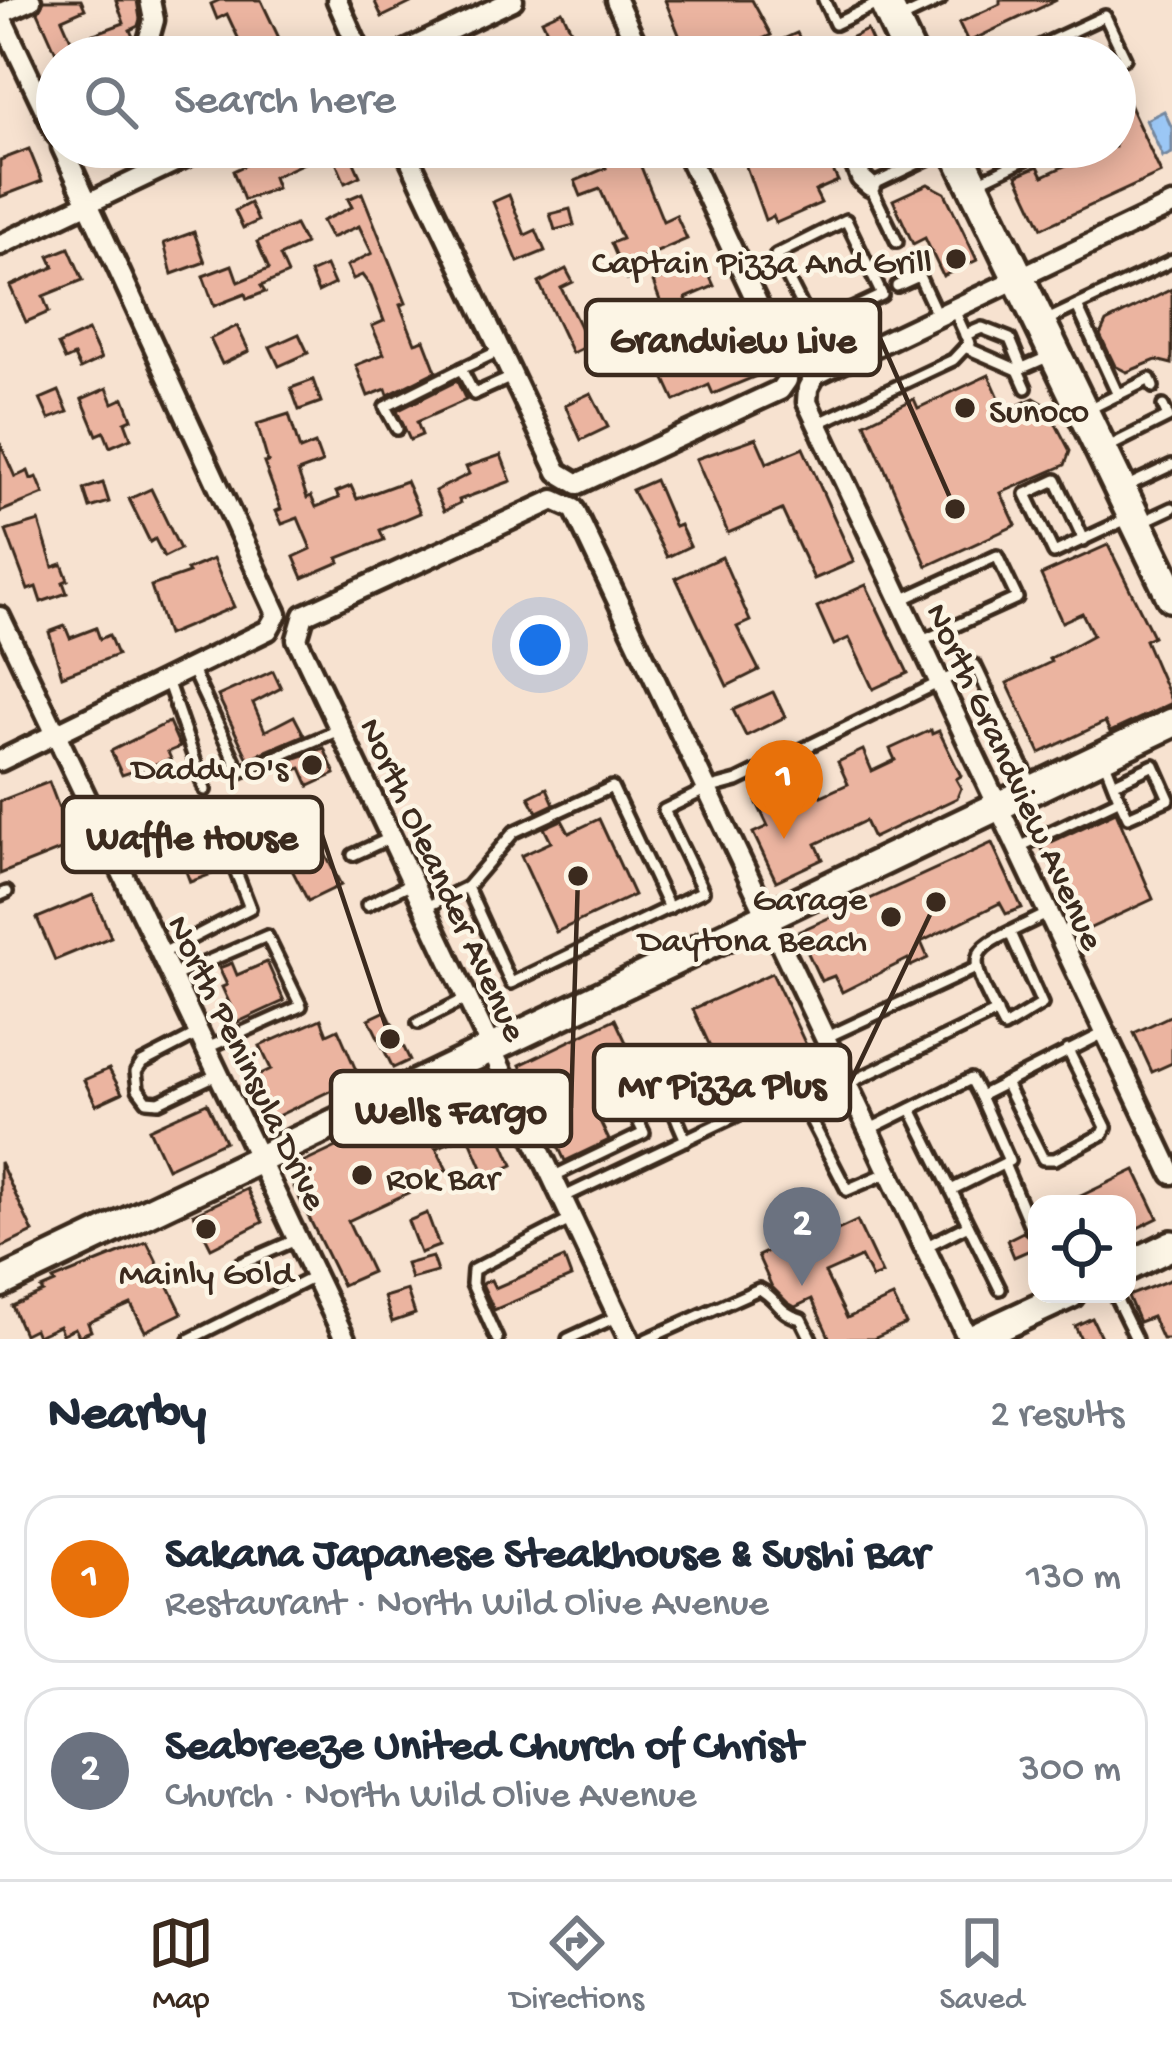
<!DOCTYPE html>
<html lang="en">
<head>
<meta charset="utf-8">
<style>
	body { margin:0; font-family:"Gochi Hand",sans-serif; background:#f6f6f7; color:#1f2937 }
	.controls { position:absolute; right:36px; bottom:36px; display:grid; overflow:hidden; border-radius:24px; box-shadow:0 6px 30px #0003 }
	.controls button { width:108px; height:108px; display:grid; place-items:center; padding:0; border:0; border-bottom:3px solid #e0e1e3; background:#fff; color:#1f2937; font:60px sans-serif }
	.you { position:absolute; left:540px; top:645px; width:42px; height:42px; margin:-30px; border:9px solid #fff; border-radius:50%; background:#1a73e8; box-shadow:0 0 0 18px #1a73e833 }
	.badge { display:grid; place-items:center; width:78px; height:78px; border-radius:50%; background:#3b2a1e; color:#fff; font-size:39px; font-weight:700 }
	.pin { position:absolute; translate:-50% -99px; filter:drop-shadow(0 3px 6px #0008) }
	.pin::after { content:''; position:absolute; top:63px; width:42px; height:36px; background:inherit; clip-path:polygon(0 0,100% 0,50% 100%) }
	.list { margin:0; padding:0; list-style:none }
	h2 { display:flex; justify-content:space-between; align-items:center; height:156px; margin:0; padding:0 48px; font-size:51px }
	h2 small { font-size:39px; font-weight:400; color:#747a83 }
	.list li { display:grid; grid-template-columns:78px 1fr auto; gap:36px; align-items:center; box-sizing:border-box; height:168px; margin:0 24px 24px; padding:0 24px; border:3px solid #e0e1e3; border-radius:36px }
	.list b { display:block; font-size:45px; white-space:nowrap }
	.list p { margin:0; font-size:39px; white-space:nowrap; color:#747a83 }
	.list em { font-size:39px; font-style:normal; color:#747a83 }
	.icon { flex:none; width:66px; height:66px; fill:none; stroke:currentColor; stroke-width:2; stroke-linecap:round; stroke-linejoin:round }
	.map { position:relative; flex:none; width:1172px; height:1339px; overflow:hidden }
	.search { position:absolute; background:#fff; box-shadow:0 6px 30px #0003; left:36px; right:36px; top:36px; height:132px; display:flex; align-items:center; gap:30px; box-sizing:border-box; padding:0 42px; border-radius:66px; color:#747a83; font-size:45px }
	.sheet { height:540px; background:#fff }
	nav { display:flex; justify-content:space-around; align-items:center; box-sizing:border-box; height:168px; border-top:3px solid #e0e1e3; background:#fff; font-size:33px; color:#747a83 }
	nav a { display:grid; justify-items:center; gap:6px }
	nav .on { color:#3b2a1e }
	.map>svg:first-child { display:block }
</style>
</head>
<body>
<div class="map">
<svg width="1172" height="1339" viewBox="0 0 1172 1339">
	<rect width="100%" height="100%" fill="#f7e2d0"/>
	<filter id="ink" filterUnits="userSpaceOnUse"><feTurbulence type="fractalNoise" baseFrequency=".00833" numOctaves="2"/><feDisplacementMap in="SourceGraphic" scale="24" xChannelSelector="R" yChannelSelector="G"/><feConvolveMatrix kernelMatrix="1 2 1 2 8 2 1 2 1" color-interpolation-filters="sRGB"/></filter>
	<g filter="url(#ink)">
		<polygon fill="#9bc7f5" stroke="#75889f" stroke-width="3" points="1164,111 1172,128 1172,153 1163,157 1146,120"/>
		<g fill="#ebb4a0" stroke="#3b2a1e" stroke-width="3">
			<polygon points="44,0 81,0 85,9 62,19 72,42 124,23 116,0 137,0 140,19 138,26 130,30 133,37 114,45 103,57 58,57 38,12"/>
			<polygon points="220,0 261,0 288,57 247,57 227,14 217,19 211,4"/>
			<polygon points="374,0 417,0 382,17"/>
			<polygon points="665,0 752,0 771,35 721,57 688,57"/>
			<polygon points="1000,0 1057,0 968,42 959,23 1000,4"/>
			<polygon points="562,11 574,36 554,45 542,20"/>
			<polygon points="867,30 879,57 857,57 848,39"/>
			<polygon points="797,33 809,57 787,57 779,41"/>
			<polygon points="1115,74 1161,173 1042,228 1017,175 1038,166 1043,176 1105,147 1115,147"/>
			<polygon points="285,147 347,147 360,176 345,183 331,151 273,177 277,188 244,200 233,171"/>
			<polygon points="597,147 633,147 663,221 676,215 687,239 643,258 649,271 627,280 611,243 622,239 600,189 581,196 575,181 606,168"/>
			<polygon points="730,147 810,147 818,169 830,164 838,181 815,191 821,203 776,223 773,216 765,220 744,161 738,164"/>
			<polygon points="29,149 42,181 0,197 0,160"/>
			<polygon points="928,184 945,193 977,260 943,276 925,238 913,244 893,200"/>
			<polygon points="362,193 406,303 400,305 415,343 424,340 436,371 388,395 386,389 368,396 356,365 384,354 372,326 384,321 371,287 362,275 353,279 347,266 372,253 359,226 331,238 322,221 352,207 348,199"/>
			<polygon points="509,195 525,235 536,230 545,251 518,262 493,202"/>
			<polygon points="250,203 258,221 243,228 235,211"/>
			<polygon points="570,209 574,225 555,230 550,214"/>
			<polygon points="295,225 305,244 280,256 288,274 261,286 265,292 247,299 245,294 214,306 203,276 232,265 238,282 269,269 257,242"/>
			<polygon points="194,232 205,262 172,274 164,243"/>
			<polygon points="69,248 83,280 43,296 49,312 26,322 10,286 54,267 49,256"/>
			<polygon points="703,261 714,286 686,298 704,348 740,332 759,375 713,394 709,385 675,401 659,366 681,356 653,282"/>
			<polygon points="326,266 334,284 318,292 310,273"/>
			<polygon points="566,269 573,282 561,288 589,345 572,353 539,283"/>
			<polygon points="1172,289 1172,364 1156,360 1127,372 1115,366 1100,335 1106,322"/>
			<polygon points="237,326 249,351 222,364 210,339"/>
			<polygon points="88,331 101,359 80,369 74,356 65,360 58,345"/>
			<polygon points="299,334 308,353 279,366 270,347"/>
			<polygon points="989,375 1005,411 1034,398 1046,405 1070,451 1065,465 1001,493 1016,525 927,566 865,423 914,399 918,408"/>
			<polygon points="313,380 321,402 299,410 291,388"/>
			<polygon points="457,381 466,400 417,422 422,435 410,440 397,411"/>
			<polygon points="107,388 113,403 124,398 132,419 125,422 131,438 110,447 104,432 97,435 82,399"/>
			<polygon points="59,391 68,412 49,419 40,399"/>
			<polygon points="591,393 608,427 581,440 565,405"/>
			<polygon points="289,414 300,450 315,444 322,463 298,472 307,498 311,496 316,507 339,498 336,492 351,486 357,499 406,481 420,513 380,530 384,540 338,558 340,562 303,578 294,557 311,549 298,518 282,524 276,511 281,509 264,463 268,462 257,424"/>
			<polygon points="756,438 767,463 803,448 854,562 814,579 782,510 728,533 696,459"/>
			<polygon points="0,443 15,477 28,471 31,479 37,477 44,494 0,512"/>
			<polygon points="501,455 511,481 459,500 460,503 444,511 435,491 469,474 466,467"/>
			<polygon points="655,480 675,527 680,525 690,546 667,557 632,490"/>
			<polygon points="103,483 109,502 90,508 84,489"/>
			<polygon points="151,489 180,549 164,557 155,539 150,542 129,499"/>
			<polygon points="39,521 53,567 62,564 68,580 63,582 67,593 41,602 36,587 28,590 6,531"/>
			<polygon points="1108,545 1153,636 1145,640 1172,703 1110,732 1105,722 1040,753 1007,683 1051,662 1049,659 1093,635 1082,613 1062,622 1041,575"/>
			<polygon points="722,557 750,621 737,627 759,670 727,686 676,578"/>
			<polygon points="213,559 234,607 167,635 151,586 189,573 187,570"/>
			<polygon points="866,585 908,673 873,689 849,638 834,645 817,607"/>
			<polygon points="65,626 70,638 96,628 100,639 109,635 117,655 62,676 49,632"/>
			<polygon points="273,671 281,688 253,703 265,731 294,716 304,735 248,759 218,696"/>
			<polygon points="773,692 785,717 746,736 733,710"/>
			<polygon points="169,722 180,747 168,752 171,759 122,775 111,751"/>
			<polygon points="931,730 932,734 939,731 961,776 956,779 961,788 957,798 873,838 865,821 816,844 823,859 776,881 753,833 768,826 756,801 813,778 821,796 848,784 838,762 863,750 872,771 895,760 890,749"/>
			<polygon points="324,748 335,774 309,786 301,768 295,770 290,760"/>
			<polygon points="49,782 73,845 0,874 0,801"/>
			<polygon points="547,788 554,804 537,812 529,797"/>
			<polygon points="1116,812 1153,899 1084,931 1041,847"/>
			<polygon points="599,819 634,895 556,932 521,856 551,842 544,828 562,820 569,833"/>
			<polygon points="992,843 1022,908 1006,914 1000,903 921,942 928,958 911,966 908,959 842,992 834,976 821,981 798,932"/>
			<polygon points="220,844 225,869 190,882 181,858"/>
			<polygon points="322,848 341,885 308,901 289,864"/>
			<polygon points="93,895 111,937 55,960 37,918"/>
			<polygon points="267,962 284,1001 238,1022 222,987 227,985 219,968 232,963 237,975"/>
			<polygon points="772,973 807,1047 728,1084 723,1073 727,1062 715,1057 693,1009"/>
			<polygon points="386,1011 410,1060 393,1068 369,1019"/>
			<polygon points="1172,1015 1172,1063 1152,1072 1134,1033"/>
			<polygon points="321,1019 327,1034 338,1029 359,1077 269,1120 261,1116 244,1082 271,1069 260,1046"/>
			<polygon points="615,1019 647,1087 595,1111 609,1140 565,1161 520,1065"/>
			<polygon points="109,1069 122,1093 96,1105 84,1080"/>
			<polygon points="479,1080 509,1139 503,1142 513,1165 486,1177 468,1135 436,1148 447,1170 412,1186 414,1190 348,1221 372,1272 342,1285 288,1175 290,1169"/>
			<polygon points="207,1103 225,1141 167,1168 149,1129"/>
			<polygon points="0,1162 33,1232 0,1248"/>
			<polygon points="1135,1170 1158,1218 1127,1233 1127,1204 1064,1204"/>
			<polygon points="247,1189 263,1222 211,1248 194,1214"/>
			<polygon points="427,1213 439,1246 420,1253 408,1221"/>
			<polygon points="857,1221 882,1274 872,1278 861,1257 825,1273 847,1318 893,1297 906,1324 873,1339 830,1339 812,1299 795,1307 788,1303 772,1287 758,1256 792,1240 797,1249"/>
			<polygon points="1023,1232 1029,1237 1037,1235 1037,1247 1014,1257 1007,1240"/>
			<polygon points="147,1242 182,1313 145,1331 131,1304 88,1323 91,1331 79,1336 75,1328 62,1334 59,1326 37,1336 34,1329 24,1334 12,1306 43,1292 41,1289 55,1283 53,1280"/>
			<polygon points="432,1257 437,1272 411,1279 406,1264"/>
			<polygon points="564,1258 571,1277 494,1310 482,1284 491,1280 495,1288"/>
			<polygon points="1172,1279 1172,1339 1162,1339 1152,1317 1139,1322 1128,1296"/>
			<polygon points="407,1290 415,1314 392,1322 384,1297"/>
			<polygon points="1092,1318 1102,1339 1081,1339 1075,1326"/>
		</g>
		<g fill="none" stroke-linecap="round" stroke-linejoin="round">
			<defs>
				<g id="lane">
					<polyline points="824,0 835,24 877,4"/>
					<polyline points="902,18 940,0"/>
					<polyline points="1016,57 1105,16 1125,58 1115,63"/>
					<polyline points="980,181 1051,147"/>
					<polyline points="897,242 870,186 950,148"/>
					<polyline points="897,286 919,276 938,317"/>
					<polyline points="1077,306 1118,395"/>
					<polyline points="1045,321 1172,261"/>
					<polyline points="814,327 882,295 846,220 776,255 833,367"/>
					<polyline points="965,335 982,328 1010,339 1022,368"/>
					<polyline points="965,347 1018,370 1050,356"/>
					<polyline points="501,350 461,369 474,394 512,377"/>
					<polyline points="1018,370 1026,388"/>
					<polyline points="1087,410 1150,379 1153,387"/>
					<polyline points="817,424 953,360 969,343 954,310"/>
					<polyline points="397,429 385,407 461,369"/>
					<polyline points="1106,448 1168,417 1163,406"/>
					<polyline points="1123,488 1172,465"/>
					<polyline points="1142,522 1172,508"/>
					<polyline points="1084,540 1056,480 1026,494 1054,553 1129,518"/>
					<polyline points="899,601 997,556 1017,598 922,641"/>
					<polyline points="191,668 240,772 339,730"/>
					<polyline points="167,680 205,790"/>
					<polyline points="1115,783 1154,765 1169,799 1128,817 1119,798"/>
					<polyline points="1015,849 1116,801 1119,798 1104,760"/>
					<polyline points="353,855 390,838"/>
					<polyline points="467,887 514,832 612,787 669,908"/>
					<polyline points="0,895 7,892"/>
					<polyline points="367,905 412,883"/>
					<polyline points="424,908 467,887 511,983 703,891 664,810 707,789 737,781 975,665 1031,783"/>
					<path d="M1010,933l32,71 -38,23c-44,-84 -37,-73 43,-113"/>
					<polyline points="163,953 250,908 227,849"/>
					<polyline points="174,976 267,936 301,1006 207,1048"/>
					<polyline points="418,1023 467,998"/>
					<polyline points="200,1033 142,1063 136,1072 138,1089 147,1101 159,1102 218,1074"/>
					<polyline points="825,1038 976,968"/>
					<polyline points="1005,1083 1043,1159 1055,1159 1103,1134 1106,1127 1068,1050"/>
					<polyline points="847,1084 997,1012"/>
					<polyline points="911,1109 1000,1289"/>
					<polyline points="870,1129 971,1079 980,1096 1104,1033"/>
					<path d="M686,1140c-26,-56 -17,-49 33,-75"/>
					<polyline points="1004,1164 1031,1228"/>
					<polyline points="552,1177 644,1133 631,1107"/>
					<polyline points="951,1190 1009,1161 980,1096"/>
					<polyline points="562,1198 788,1091 797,1093 847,1190 889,1172"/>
					<polyline points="925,1247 968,1225"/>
					<polyline points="240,1264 298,1239"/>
					<polyline points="1114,1294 1136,1339"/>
					<polyline points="190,1339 314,1277"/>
					<polyline points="497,1339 472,1284 473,1270 572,1219"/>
					<polyline points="568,1339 618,1316"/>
					<path d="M647,1339l112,-50c19,9 18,24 42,30l10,20"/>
				</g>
				<g id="street">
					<polyline points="337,0 362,57"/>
					<polyline points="616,0 642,57"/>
					<polyline points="0,14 31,0"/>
					<polyline points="0,15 57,135"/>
					<polyline points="120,57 147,45 154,20 150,0"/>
					<polyline points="393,57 513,0"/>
					<polyline points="404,147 558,472 578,484 780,390 787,380 788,368 684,147"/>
					<polyline points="858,147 852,155 861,178 870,186"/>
					<polyline points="1172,205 815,375 808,388 807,402 1172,1174"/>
					<polyline points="0,245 206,147"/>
					<polyline points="0,617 345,1339"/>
					<polyline points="0,761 268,630 277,614 62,147"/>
					<polyline points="629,1339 297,639 304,615 554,500 574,509 968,1339"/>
				</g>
				<g id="secondary">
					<polyline points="1127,1267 1172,1245"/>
					<polyline points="0,1283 1172,723"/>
					<polyline points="973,1339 1070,1294"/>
				</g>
				<g id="primary">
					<polyline points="884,0 911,57"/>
					<polyline points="955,147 1172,596"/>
				</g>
			</defs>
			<use href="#lane" stroke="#3b2a1e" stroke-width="18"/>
			<use href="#street" stroke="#3b2a1e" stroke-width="27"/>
			<use href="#secondary" stroke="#3b2a1e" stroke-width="36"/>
			<use href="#primary" stroke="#3b2a1e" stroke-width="39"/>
			<use href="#lane" stroke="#fcf5e5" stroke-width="9"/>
			<use href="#street" stroke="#fcf5e5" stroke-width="18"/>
			<use href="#secondary" stroke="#fcf5e5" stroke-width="27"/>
			<use href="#primary" stroke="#fcf5e5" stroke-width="30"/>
		</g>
	</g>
	<g fill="#3b2a1e" stroke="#fcf5e5" stroke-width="4.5">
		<circle cx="956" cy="259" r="12"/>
		<circle cx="965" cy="408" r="12"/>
		<circle cx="312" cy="765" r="12"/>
		<circle cx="891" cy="917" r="12"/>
		<circle cx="362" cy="1175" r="12"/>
		<circle cx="206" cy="1229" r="12"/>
	</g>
	<g text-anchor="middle" stroke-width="9" stroke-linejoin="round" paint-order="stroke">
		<g font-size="36" fill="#3b2a1e" stroke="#fcf5e5" text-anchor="end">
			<text x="932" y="272">Captain Pizza And Grill</text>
			<text x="989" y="421" text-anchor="start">Sunoco</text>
			<text x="288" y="778">Daddy O's</text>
			<text x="867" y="909">Garage<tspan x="867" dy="41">Daytona Beach</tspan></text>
			<text x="386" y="1188" text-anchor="start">Rok Bar</text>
			<text x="206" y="1283" text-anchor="middle">Mainly Gold</text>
		</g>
		<g font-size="36" fill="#3b2a1e" stroke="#fcf5e5">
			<text transform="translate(1018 775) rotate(65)" y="13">North Grandview Avenue</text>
			<text transform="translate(446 878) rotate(65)" y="13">North Oleander Avenue</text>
			<text transform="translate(250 1061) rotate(64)" y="13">North Peninsula Drive</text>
		</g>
	</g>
	<path fill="none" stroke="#3b2a1e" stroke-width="4.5" d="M955 509L880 338M390 1039L322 835M936 902L850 1083M578 876L571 1108"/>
	<g fill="#3b2a1e" stroke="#fcf5e5" stroke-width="4.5">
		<circle cx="955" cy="509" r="12"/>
		<circle cx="390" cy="1039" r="12"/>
		<circle cx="936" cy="902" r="12"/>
		<circle cx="578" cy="876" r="12"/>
	</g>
	<g fill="#fcf5e5" stroke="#3b2a1e" stroke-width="4.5">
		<rect x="586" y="300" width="294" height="75" rx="12"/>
		<rect x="63" y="797" width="259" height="75" rx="12"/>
		<rect x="594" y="1045" width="256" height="75" rx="12"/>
		<rect x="331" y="1071" width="240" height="75" rx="12"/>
	</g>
	<g font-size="39" text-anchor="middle" font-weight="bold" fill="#3b2a1e">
		<text x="733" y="351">Grandview Live</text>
		<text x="192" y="848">Waffle House</text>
		<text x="722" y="1096">Mr Pizza Plus</text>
		<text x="451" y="1122">Wells Fargo</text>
	</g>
</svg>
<div class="controls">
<button><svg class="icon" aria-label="locate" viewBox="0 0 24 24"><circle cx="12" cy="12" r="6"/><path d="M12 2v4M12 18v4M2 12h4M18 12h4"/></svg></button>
</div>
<div class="you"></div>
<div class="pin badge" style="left:784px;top:839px;background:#e8710a">1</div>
<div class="pin badge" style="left:802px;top:1286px;background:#6b7280">2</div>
<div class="search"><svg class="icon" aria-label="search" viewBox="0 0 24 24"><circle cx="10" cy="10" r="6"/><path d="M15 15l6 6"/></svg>Search here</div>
</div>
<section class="sheet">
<h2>Nearby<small>2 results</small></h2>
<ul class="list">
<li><span class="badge" style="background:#e8710a">1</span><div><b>Sakana Japanese Steakhouse &amp; Sushi Bar</b><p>Restaurant · North Wild Olive Avenue</p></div><em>130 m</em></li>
<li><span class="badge" style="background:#6b7280">2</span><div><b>Seabreeze United Church of Christ</b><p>Church · North Wild Olive Avenue</p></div><em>300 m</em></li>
</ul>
</section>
<nav>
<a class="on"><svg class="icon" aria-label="map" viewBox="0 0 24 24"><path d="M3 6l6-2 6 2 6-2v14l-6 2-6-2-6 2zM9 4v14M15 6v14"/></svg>Map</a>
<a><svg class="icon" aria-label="directions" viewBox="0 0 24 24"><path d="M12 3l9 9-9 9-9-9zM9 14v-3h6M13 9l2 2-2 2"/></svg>Directions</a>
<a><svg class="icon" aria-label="saved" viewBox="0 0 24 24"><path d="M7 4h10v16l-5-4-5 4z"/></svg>Saved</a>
</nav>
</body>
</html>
